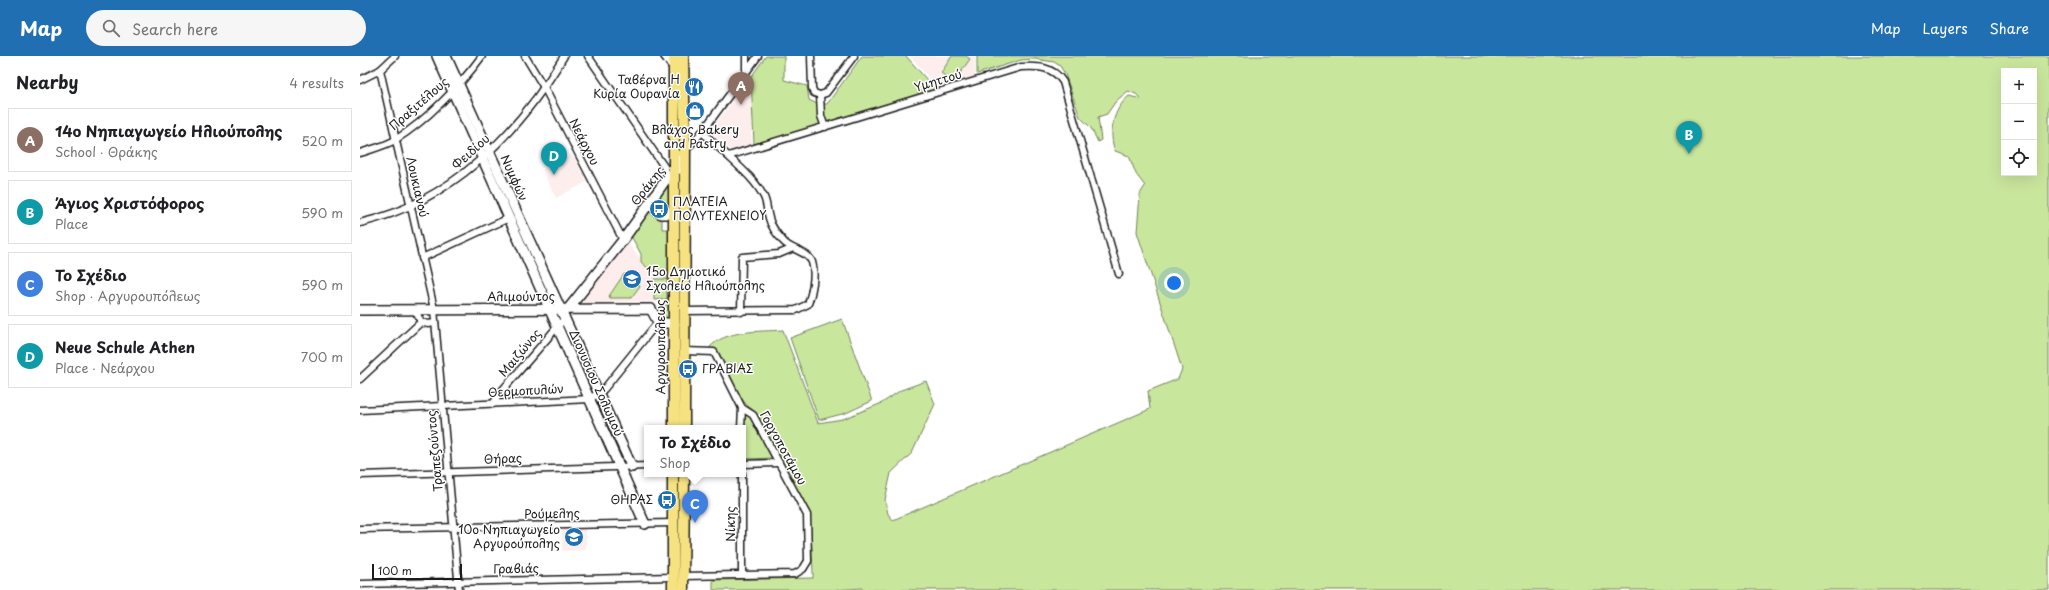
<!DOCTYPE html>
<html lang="en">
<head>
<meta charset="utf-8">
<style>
	body { margin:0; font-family:"Playpen Sans",sans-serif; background:#f6f6f6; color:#202124 }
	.controls { position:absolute; right:12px; top:12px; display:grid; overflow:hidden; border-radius:0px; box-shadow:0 4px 16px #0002 }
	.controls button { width:36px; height:36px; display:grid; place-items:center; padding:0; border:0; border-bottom:1px solid #e0e0e0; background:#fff; color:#202124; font:20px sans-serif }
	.scale { position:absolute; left:12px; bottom:10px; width:90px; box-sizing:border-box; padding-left:4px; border:2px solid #1c1c1c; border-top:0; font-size:11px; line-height:14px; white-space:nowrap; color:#1c1c1c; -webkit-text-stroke:3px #fff; paint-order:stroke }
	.you { position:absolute; left:814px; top:227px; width:14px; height:14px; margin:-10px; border:3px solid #fff; border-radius:50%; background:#1a73e8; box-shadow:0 0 0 6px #1a73e833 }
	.badge { display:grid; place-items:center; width:26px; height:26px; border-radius:50%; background:#1f6fb2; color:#fff; font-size:13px; font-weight:700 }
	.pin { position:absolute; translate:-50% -33px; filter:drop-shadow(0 1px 2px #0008) }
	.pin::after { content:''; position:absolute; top:21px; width:14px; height:12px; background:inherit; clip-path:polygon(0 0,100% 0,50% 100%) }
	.popup { position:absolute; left:284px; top:369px; width:102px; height:52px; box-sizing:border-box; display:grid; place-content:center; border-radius:0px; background:#fff; filter:drop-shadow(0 1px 3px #0005); font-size:13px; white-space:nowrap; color:#757577 }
	.popup b { font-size:15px; color:#202124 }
	.popup::after { content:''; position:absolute; left:50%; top:100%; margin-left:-8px; border:8px solid transparent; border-top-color:#fff }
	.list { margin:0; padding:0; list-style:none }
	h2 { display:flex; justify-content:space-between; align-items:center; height:52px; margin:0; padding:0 16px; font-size:17px }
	h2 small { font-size:13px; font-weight:400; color:#757577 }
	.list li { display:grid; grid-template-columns:26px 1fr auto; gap:12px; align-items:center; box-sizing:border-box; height:64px; margin:0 8px 8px; padding:0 8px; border:1px solid #e0e0e0; border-radius:0px }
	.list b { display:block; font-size:15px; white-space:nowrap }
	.list p { margin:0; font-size:13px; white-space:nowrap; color:#757577 }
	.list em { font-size:13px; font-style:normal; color:#757577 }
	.icon { flex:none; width:22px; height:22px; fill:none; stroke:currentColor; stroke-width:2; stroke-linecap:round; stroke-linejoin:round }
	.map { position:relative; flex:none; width:1689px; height:534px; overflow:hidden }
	header { display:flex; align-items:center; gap:24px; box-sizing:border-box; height:56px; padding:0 20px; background:#1f6fb2; color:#fff }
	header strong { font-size:19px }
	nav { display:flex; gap:22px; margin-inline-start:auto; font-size:14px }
	.search { width:280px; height:36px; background:#f6f6f6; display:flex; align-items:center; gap:10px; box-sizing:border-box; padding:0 14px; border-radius:22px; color:#757577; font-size:15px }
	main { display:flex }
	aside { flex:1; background:#fff }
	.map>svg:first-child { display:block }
</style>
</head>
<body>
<header>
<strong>Map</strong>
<div class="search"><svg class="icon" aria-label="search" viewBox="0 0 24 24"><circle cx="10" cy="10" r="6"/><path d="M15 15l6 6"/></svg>Search here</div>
<nav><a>Map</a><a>Layers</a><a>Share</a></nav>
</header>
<main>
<aside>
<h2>Nearby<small>4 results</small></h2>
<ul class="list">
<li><span class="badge" style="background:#8d6e63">A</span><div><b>14ο Νηπιαγωγείο Ηλιούπολης</b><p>School · Θράκης</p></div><em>520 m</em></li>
<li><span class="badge" style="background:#0f9aa8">B</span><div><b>Άγιος Χριστόφορος</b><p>Place</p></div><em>590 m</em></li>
<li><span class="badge" style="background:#3f7fe0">C</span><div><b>Το Σχέδιο</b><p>Shop · Αργυρουπόλεως</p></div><em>590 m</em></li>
<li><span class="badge" style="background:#0f9aa8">D</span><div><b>Neue Schule Athen</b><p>Place · Νεάρχου</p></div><em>700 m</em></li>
</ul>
</aside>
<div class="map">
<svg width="1689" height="534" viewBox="0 0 1689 534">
	<rect width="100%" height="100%" fill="#fff"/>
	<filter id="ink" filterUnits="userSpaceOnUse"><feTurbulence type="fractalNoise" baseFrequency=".025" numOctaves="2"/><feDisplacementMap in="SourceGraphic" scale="8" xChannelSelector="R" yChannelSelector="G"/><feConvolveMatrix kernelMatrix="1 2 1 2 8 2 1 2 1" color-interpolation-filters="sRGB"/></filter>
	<g filter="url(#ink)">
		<g fill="#fdeeed">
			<polygon points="550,0 615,0 615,21 577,32"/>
			<polygon points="390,22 392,88 370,94 350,75"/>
			<polygon points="212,98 227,126 196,142 182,114"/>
			<polygon points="268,188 291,215 308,214 309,246 224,247 221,243 226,235 230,235 230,231 258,194 261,197"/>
			<polygon points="226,473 226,494 202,495 202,474"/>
		</g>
		<g fill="#c9e69d" stroke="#72815c" fill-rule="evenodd">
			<polygon points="406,0 424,0 424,24 447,30 449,44 457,48 467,48 502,0 546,0 575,33 394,88 391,21"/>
			<polygon points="592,0 606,0 610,3 594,26 581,17"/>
			<path d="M617,0h1072v534h-1187v-2l-26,2h-123v-10l100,-2v-6l-3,-59 -56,-102c-19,-13 -27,-41 -37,-61l-8,-2c17,-19 50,-16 74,-18l35,93 25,-4 39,-16 19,-13 25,-9 9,23 -23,49 -21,20 -6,27 3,14 5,6 257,-111 -2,-18 30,-12 4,-10 -45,-137 3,-38 5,-8 -9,-12 -7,-18 -14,-5c-7,-18 -2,-42 14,-55l12,3 -5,-5 -8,-3 -12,10 -9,13 -9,3 3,23 -3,2 -7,-14 -11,-11 -15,-43 -5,-8 -6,-4 -19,-3 -14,1 -44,14zM1644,15h30v102h-30z"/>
			<polygon points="307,129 310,129 309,152 301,153 297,150 297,142"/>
			<rect x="318" y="152" width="2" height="180"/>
			<polygon points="290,154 302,162 302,173 309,173 310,214 291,215 281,206 281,198 270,178"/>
			<polygon points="264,218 280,230 271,242 250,242 249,240"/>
			<polygon points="294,223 307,223 307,243 294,244"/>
			<polygon points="310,247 310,264 299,262 297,252"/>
			<polygon points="482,263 512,345 486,357 459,364 430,282"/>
			<polygon points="386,359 389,359 415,402 384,403 384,360"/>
		</g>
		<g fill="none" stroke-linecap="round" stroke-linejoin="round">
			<defs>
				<g id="street">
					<polyline points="165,0 185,33 263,184"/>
					<polyline points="228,0 305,112 307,120 306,124"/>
					<polyline points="304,0 313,12"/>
					<polyline points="386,0 386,16"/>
					<polyline points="451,0 452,32 454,37 460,39"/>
					<polyline points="20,14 74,253 99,534"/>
					<polyline points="0,24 20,14 35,0"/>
					<polyline points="460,39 466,37 494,0"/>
					<polyline points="460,39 461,60 465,71"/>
					<path d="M342,76l26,24 293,-89c16,-1 32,-1 42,15l56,192"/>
					<polyline points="325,95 342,76 398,0"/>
					<path d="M0,97c12,-4 25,-7 35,-13 31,-19 65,-54 87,-84"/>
					<path d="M0,167c91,-21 158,-89 204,-167"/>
					<polyline points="62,202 149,162"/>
					<polyline points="55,254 61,266 68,268 75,267"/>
					<path d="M324,255l112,-1 12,-6c4,-11 8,-30 4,-42 -4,-11 -22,-12 -29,-21 -6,-7 -12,-14 -14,-23 -2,-6 -2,-15 -5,-21 -8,-16 -23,-29 -36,-41"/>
					<polyline points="381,256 382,201 419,198 431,193"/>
					<polyline points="0,323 61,266"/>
					<polyline points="133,348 140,337 205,262"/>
					<polyline points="0,354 230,343 244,333 298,266"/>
					<polyline points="381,372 382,352"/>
					<polyline points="383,408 419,407"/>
					<polyline points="0,419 287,410"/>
					<polyline points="0,473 313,467"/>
					<polyline points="382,518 382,418"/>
					<polyline points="323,520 435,518 443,513 448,505 447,459 393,359 382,352 354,296 324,295"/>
					<polyline points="0,528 313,521"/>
				</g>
				<g id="secondary">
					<polyline points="77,0 285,468"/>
					<polyline points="86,0 272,411"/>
					<polyline points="292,142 294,152 301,158 310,158 315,150"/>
					<polyline points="208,253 263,184 305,125 316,115 324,96"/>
					<polyline points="0,254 291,253 298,266 315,268"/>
				</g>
				<g id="primary">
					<polyline points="323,0 325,83 324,372"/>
					<polyline points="314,372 314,0"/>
					<polyline points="313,534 313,418"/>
					<polyline points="323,534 324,418"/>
				</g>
			</defs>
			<use href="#street" stroke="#1c1c1c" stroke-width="9"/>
			<use href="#secondary" stroke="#1c1c1c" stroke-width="12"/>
			<use href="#primary" stroke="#1c1c1c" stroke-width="13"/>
			<use href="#street" stroke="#fff" stroke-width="6"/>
			<use href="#secondary" stroke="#fff" stroke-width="9"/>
			<use href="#primary" stroke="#f7e281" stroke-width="10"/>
		</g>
	</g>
	<defs>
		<symbol id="restaurant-disc" viewBox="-11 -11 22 22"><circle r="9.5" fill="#1f6fb2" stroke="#fff"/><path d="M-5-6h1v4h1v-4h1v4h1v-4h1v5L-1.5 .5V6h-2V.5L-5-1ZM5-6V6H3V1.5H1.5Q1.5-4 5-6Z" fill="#fff"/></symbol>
		<symbol id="shop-disc" viewBox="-11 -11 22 22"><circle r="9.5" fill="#1f6fb2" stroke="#fff"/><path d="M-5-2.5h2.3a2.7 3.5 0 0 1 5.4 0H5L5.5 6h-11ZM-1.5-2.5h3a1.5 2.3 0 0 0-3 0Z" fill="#fff"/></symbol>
		<symbol id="bus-disc" viewBox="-11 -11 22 22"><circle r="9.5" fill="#1f6fb2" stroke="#fff"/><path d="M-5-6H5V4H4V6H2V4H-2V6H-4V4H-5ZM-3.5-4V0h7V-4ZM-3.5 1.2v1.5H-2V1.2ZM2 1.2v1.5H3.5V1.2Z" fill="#fff"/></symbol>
		<symbol id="school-disc" viewBox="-11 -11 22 22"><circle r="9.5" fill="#1f6fb2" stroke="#fff"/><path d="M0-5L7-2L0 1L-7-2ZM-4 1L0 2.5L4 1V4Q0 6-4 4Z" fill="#fff"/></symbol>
	</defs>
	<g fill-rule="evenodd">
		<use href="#restaurant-disc" x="323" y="20" width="22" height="22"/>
		<use href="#shop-disc" x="324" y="44" width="22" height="22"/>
		<use href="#bus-disc" x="288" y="142" width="22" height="22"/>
		<use href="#school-disc" x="261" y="212" width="22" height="22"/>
		<use href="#bus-disc" x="317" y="302" width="22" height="22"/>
		<use href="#bus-disc" x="296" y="433" width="22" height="22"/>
		<use href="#school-disc" x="203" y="470" width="22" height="22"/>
	</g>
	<g text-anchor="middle" stroke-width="3" stroke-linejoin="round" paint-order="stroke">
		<g font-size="12" fill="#1c1c1c" stroke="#fff" text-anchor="end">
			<text x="320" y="28">Ταβέρνα Η<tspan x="320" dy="14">Κυρία Ουρανία</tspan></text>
			<text x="335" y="78" text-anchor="middle">Βλάχος Bakery<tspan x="335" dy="14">and Pastry</tspan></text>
			<text x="313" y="150" text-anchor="start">ΠΛΑΤΕΙΑ<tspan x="313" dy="14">ΠΟΛΥΤΕΧΝΕΙΟΥ</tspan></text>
			<text x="286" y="220" text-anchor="start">15ο Δημοτικό<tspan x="286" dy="14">Σχολείο Ηλιούπολης</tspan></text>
			<text x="342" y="317" text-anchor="start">ΓΡΑΒΙΑΣ</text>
			<text x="293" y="448">ΘΗΡΑΣ</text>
			<text x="200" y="478">10ο Νηπιαγωγείο<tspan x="200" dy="14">Αργυρούπολης</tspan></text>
		</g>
		<g font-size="12" fill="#1c1c1c" stroke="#fff">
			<text transform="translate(578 25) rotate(-17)" y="4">Υμηττού</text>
			<text transform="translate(59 48) rotate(-41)" y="4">Πραξιτέλους</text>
			<text transform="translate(224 86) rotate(63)" y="4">Νεάρχου</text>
			<text transform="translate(111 96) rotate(-42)" y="4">Φειδίου</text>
			<text transform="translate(154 122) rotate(66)" y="4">Νυμφών</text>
			<text transform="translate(288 130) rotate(-52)" y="4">Θράκης</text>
			<text transform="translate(57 131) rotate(77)" y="4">Λουκιανού</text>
			<text x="161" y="245">Αλιμούντος</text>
			<text transform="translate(301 291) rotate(-90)" y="4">Αργυρουπόλεως</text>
			<text transform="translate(160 297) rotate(-50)" y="4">Μαιζώνος</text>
			<text transform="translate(236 327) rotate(66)" y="4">Διονυσίου Σολωμού</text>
			<text transform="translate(166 335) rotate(-3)" y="4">Θερμοπυλών</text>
			<text transform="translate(423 392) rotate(61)" y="4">Γοργοποτάμου</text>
			<text transform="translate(75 395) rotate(-95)" y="4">Τραπεζούντος</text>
			<text transform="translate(143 403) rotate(-2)" y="4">Θήρας</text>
			<text transform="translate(192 458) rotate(-1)" y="4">Ρούμελης</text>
			<text transform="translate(371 468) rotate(-90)" y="4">Νίκης</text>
			<text transform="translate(156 513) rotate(-1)" y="4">Γραβιάς</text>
		</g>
	</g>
</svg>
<div class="controls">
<button>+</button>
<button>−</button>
<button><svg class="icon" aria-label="locate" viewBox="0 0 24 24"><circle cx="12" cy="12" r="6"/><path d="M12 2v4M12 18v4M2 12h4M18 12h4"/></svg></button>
</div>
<div class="scale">100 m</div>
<div class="you"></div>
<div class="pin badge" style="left:381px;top:49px;background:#8d6e63">A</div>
<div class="pin badge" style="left:1329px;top:98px;background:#0f9aa8">B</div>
<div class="pin badge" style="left:335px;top:467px;background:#3f7fe0">C</div>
<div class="popup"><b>Το Σχέδιο</b>Shop</div>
<div class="pin badge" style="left:194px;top:119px;background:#0f9aa8">D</div>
</div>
</main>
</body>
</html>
